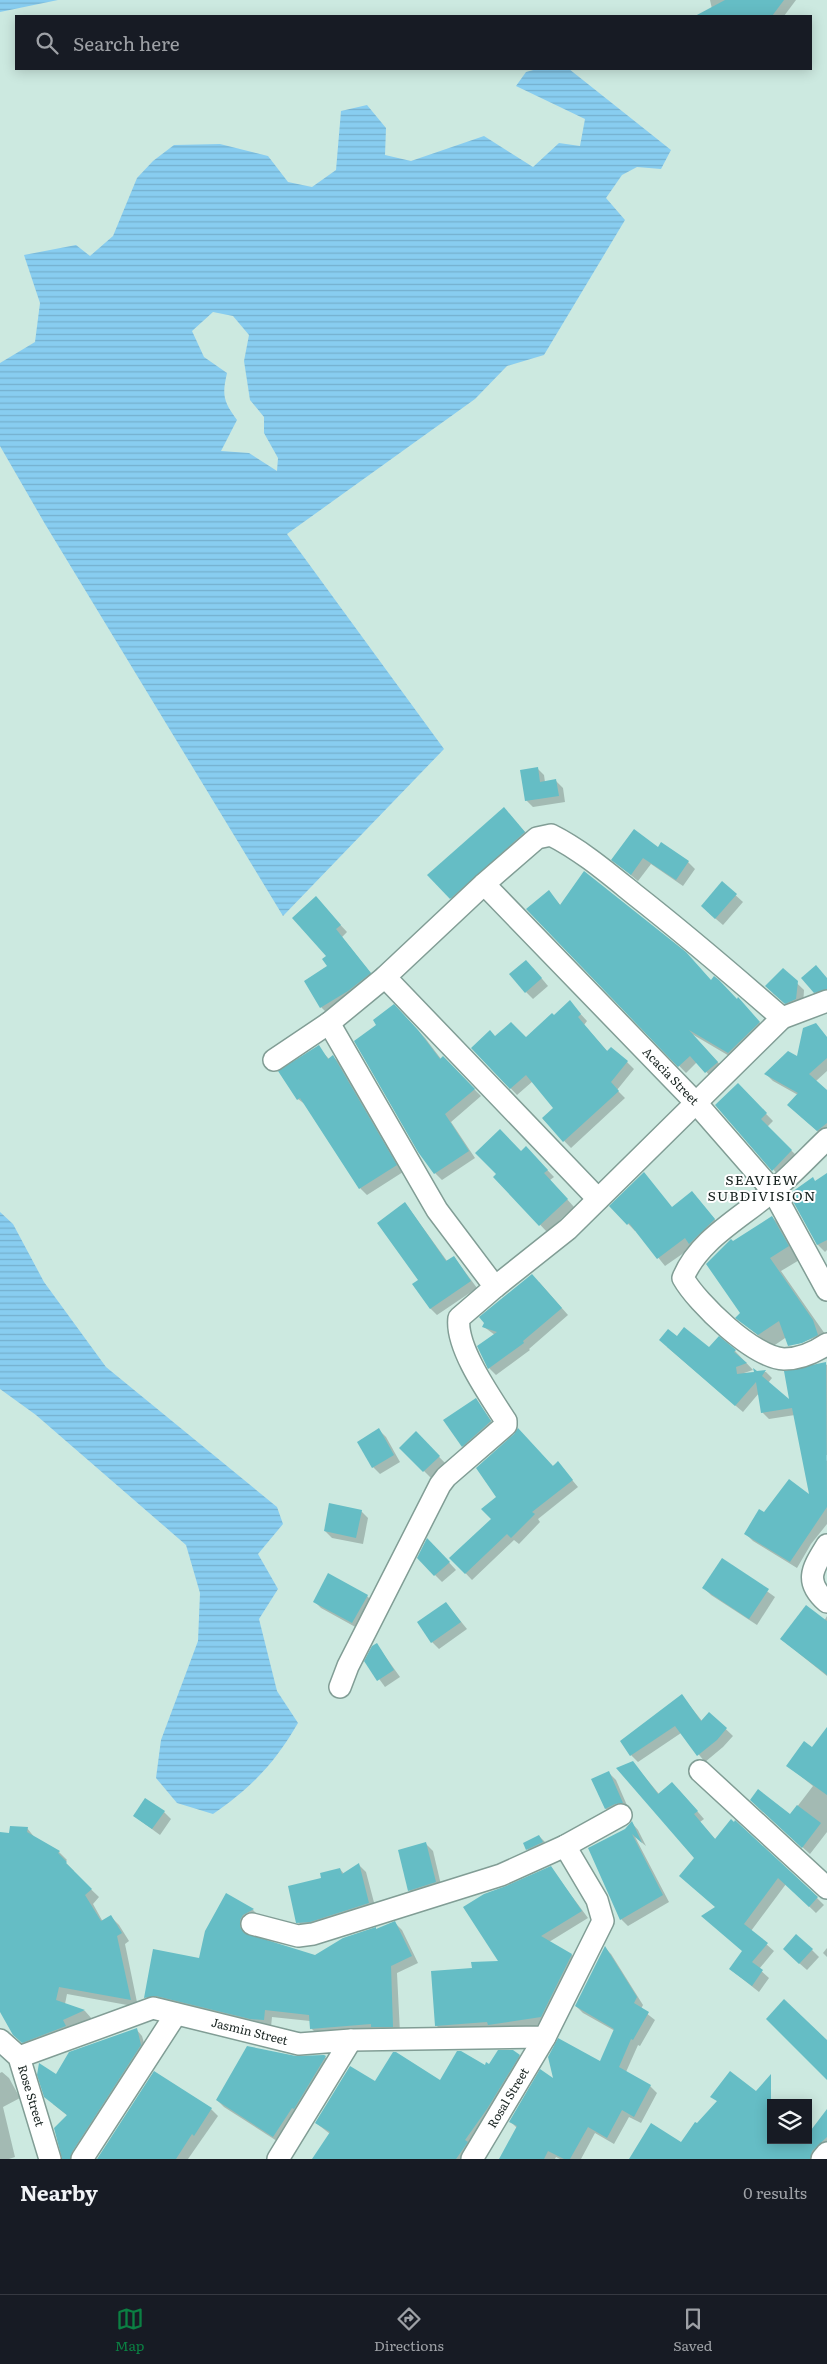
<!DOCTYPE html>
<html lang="en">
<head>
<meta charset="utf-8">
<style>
	body { margin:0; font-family:Literata,serif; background:#242831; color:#f1f3f6 }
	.controls { position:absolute; right:15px; bottom:15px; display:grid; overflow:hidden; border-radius:0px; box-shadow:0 2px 12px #0003 }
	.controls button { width:45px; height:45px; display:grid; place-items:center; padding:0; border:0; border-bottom:1px solid #363941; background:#171b24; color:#f1f3f6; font:25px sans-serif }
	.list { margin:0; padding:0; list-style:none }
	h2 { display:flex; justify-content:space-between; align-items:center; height:65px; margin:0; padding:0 20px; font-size:21px }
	h2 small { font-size:16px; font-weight:400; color:#9ea1a6 }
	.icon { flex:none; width:28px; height:28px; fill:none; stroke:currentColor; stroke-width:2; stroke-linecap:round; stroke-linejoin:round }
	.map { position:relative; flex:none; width:827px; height:2159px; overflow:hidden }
	.search { position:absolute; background:#171b24; box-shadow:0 2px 12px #0003; left:15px; right:15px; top:15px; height:55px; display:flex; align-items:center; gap:12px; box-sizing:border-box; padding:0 18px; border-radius:0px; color:#9ea1a6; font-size:19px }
	.sheet { height:135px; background:#171b24 }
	nav { display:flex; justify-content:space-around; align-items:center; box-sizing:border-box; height:70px; border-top:1px solid #363941; background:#171b24; font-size:14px; color:#9ea1a6 }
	nav a { display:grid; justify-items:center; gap:2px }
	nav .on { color:#0b8043 }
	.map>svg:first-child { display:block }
</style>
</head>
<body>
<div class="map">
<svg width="827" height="2159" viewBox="0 0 827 2159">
	<defs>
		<pattern id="water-rules" width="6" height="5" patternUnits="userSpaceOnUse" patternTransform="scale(1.25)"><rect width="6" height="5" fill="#88cdf0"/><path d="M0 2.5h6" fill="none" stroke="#75b0ce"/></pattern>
	</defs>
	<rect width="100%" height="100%" fill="#cce9e0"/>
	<g fill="url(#water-rules)" fill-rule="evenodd">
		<polygon points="0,0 58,0 0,12"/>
		<path d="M537,69h32l102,81 -10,19 -24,-2 -15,8 -16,23 19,22 -81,135 -37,11 -32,33 -188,135 157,215 -161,167 -238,-392 -45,-78v-83l35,-21 5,-39 -16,-48 52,-10 14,11 23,-20 24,-58 16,-17 21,-16 46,-1 48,12 20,26 24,5 24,-17 5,-59 26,-6 19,23 -1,27 26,6 73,-25 49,31 26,-24 21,3 5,-27 -69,-33 10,-14zM213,312l20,4 16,19 -5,26 6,39 14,17v16l14,25 -1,13 -28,-18 -28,-2 16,-31c-14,-19 -15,-25 -10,-47l-23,-16 -12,-26z"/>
		<path d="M0,1212l13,12 31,58 62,85 171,140 6,17 -25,30 20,35 -19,30 18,72 21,32c-23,40 -47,65 -85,91l-36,-11 -21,-25 5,-38 37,-99 2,-48 -14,-48 -150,-130 -36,-26z"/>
	</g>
	<g fill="#0003">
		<polygon points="710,0 796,0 784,16 697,16 712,9"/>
		<polygon points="537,768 544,775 545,782 556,781 563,788 565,802 533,807 526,800"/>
		<polygon points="504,808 531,839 458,905 429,876"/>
		<polygon points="658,849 688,862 695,869 683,886 651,864 638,881 620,866"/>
		<polygon points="722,883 743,902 723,925 709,913"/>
		<polygon points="555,899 561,906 711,981 745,1006 766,1030 736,1060 692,1034 724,1069 713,1079 697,1062 686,1073 528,909"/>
		<polygon points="322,905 347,932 342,937 376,980 328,1014 321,1007 305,981 329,967"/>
		<polygon points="533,968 548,986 533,999 526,992"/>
		<polygon points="783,970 804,990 803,1006 793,1010 773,993"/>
		<polygon points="827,979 827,997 822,999 815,992"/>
		<polygon points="394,1006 425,1038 441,1059 443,1058 481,1096 451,1122 475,1158 442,1180 435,1173 355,1041 378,1025"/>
		<polygon points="576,1009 587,1021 584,1025 608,1052 627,1062 634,1069 617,1090 625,1098 571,1148 543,1119 555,1108 533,1081 517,1095 472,1048 496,1038 526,1039 554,1016"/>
		<polygon points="827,1037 827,1071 816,1081 827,1091 827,1135 824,1137 796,1112 798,1095 773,1081 766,1074 798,1058"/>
		<polygon points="318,1047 329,1059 333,1057 340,1063 403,1172 367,1195 360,1188 306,1105 298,1099"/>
		<polygon points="738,1085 773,1121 767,1127 798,1157 780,1177 716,1105"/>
		<polygon points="521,1152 533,1155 554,1177 550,1180 574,1207 547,1232 495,1177"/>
		<polygon points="827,1175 827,1250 825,1252 818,1245 791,1195"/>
		<polygon points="692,1192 721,1227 665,1266 636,1230 635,1231 611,1206 672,1208"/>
		<polygon points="405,1203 447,1261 454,1257 477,1288 437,1315 430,1308 420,1280"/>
		<polygon points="772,1217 785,1230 801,1259 781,1271 825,1334 797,1344 788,1336 772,1347 737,1318 741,1313 733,1242"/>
		<polygon points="539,1282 568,1315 529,1349 530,1350 496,1375 489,1368 479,1346 495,1335 484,1327"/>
		<polygon points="677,1338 709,1349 719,1338 735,1351 753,1370 744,1373 766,1372 772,1378 768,1383 790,1403 825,1364 827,1365 827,1455 820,1456 827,1461 827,1524 811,1544 797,1568 753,1541 746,1534 765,1514 811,1497 795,1415 769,1419 762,1412 759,1393 743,1412 667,1347"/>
		<polygon points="476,1400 497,1429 470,1453 463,1446"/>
		<polygon points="379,1430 386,1437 400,1462 380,1474 373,1467"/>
		<polygon points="416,1433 446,1464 431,1478 401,1448"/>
		<polygon points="558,1463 578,1487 538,1519 540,1522 519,1544 514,1540 472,1580 451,1558 493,1519 498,1497"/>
		<polygon points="361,1511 368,1518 363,1544 332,1538 325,1531"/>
		<polygon points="434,1546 456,1570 442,1582 418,1558"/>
		<polygon points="723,1560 775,1597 757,1625 711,1595 704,1588"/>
		<polygon points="367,1596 374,1603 359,1629 321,1608 314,1601"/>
		<polygon points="446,1603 467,1629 439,1649 432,1642"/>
		<polygon points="827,1616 827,1676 781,1639 824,1621"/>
		<polygon points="377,1645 400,1677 385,1687 366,1661"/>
		<polygon points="682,1696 702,1721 709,1713 733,1736 723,1747 705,1762 681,1733 638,1762 631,1755"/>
		<polygon points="827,1729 827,1832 810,1854 758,1807 790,1816 813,1786 788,1766 813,1749"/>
		<polygon points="639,1770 659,1794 679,1790 704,1819 700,1822 716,1840 817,1898 824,1905 816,1913 786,1884 751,1931 774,1951 759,1969 769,1978 759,1992 730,1969 743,1952 716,1907 695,1858"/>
		<polygon points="609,1773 616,1780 629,1810 613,1816 606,1809 593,1780"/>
		<polygon points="164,1812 171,1819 160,1835 134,1816"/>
		<polygon points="632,1823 638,1830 646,1846 635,1837 669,1902 628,1926 621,1919 626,1830"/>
		<polygon points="27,1828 35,1838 59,1852 67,1860 65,1862 74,1871 73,1872 99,1897 93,1904 103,1922 111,1917 119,1925 129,1941 125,1944 138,2007 67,1994 65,2004 85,2011 92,2019 31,2050 14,2034 0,2010 0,1833 10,1835"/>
		<polygon points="539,1836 546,1843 534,1856 527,1849"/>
		<polygon points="426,1844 433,1851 442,1889 416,1897 409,1890"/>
		<polygon points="359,1865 366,1872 376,1910 305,1929 298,1922 322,1879 340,1869 344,1874"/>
		<polygon points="551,1868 588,1918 549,1942 572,1955 579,1962 548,2024 496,2032 443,2032 436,2025 473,1970 500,1962 507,1888"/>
		<polygon points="226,1895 253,1910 260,1917 247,1928 246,1935 315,1956 395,1923 402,1930 418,1963 397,1973 400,2033 318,2035 311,2028 310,2021 272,2017 271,2027 152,2004 146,1997 200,1959"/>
		<polygon points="605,1948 611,1954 643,2005 641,2009 655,2020 640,2046 638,2045 626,2072 650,2086 657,2093 641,2123 629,2117 614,2144 595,2133 581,2159 560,2159 556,2157 555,2159 501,2159 517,2128 510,2121 554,2081 601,2062 615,2031 583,2013 576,2006"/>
		<polygon points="827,1948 827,1957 823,1953"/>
		<polygon points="812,1950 819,1957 807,1970 791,1956"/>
		<polygon points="136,2029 142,2036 147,2053 78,2159 63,2159 68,2116 53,2104 57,2075"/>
		<polygon points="324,2056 332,2064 280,2143 224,2107 217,2100"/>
		<polygon points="519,2056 526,2063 467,2159 314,2159 330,2134 316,2123 375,2083 440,2082"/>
		<polygon points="2,2072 9,2078 20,2098 3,2107 15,2157 9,2159 0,2159 0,2073"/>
		<polygon points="712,2097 771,2140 808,2140 827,2112 827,2150 819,2159 630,2159 681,2144 718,2102"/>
		<polygon points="211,2109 218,2116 188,2159 98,2159"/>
	</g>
	<g fill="#65bdc5">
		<polygon points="725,0 784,0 772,16 695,16"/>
		<polygon points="538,767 540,782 556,779 559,796 525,801 520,770"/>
		<polygon points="504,807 525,832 450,899 427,875"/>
		<polygon points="634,829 658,847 661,842 689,861 676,880 643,858 631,875 611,860"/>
		<polygon points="584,871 686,952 711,980 714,976 719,980 737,999 738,997 760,1022 728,1053 689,1030 718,1062 705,1073 690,1056 678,1067 526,909 549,890 560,905"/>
		<polygon points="722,881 737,894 715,919 701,906"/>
		<polygon points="316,896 341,925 336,929 371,973 348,991 320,1008 304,981 327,966 322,959 326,956 292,918"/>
		<polygon points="526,960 542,978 525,993 509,974"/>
		<polygon points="816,965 827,978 827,989 814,993 801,978"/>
		<polygon points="783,968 798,981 796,999 785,1004 765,986"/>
		<polygon points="570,1000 581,1014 578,1017 607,1051 611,1047 628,1061 611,1082 619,1091 563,1142 542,1118 553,1108 526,1075 510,1089 471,1048 490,1030 495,1036 511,1022 526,1037 552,1013 554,1015"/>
		<polygon points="394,1004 418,1030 440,1059 443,1056 475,1089 445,1114 469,1151 434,1174 418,1152 354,1041 376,1025 373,1020"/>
		<polygon points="816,1023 827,1037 827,1058 809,1074 827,1090 827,1123 817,1131 787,1105 798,1093 764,1074 788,1051 797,1056 803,1028"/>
		<polygon points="319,1045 328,1059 333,1055 397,1165 359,1189 300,1098 297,1100 278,1071"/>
		<polygon points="738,1083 767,1113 761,1119 792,1150 772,1171 715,1105"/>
		<polygon points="500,1129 521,1151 526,1146 548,1170 544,1173 568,1199 539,1226 493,1177 496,1174 475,1153"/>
		<polygon points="644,1172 672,1207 692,1191 715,1219 689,1244 685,1238 657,1259 629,1223 627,1225 609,1206"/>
		<polygon points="827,1173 827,1240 817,1245 789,1194 813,1177 815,1181"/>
		<polygon points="405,1202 446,1261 454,1256 471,1281 430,1309 412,1284 418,1280 377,1223"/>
		<polygon points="772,1216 789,1246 770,1258 813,1320 818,1335 802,1343 788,1346 779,1321 758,1335 735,1318 740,1313 706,1264 731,1239 733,1241"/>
		<polygon points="532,1274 562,1308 523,1341 524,1343 488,1369 477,1346 497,1332 482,1327 484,1323 479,1317"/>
		<polygon points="684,1327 709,1347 719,1336 736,1350 734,1352 747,1363 736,1367 737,1374 754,1372 753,1368 757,1371 766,1370 762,1376 789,1399 784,1371 826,1362 827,1507 790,1562 744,1534 759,1509 764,1512 789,1479 809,1494 792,1408 761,1413 756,1382 735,1406 659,1340 668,1329 677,1336"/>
		<polygon points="476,1398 491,1421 462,1447 443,1420"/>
		<polygon points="379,1428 394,1455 372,1468 357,1442"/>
		<polygon points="518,1428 553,1466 558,1461 573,1480 532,1512 535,1514 511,1538 507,1534 465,1574 449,1558 491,1519 481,1509 496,1497 476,1468 514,1434"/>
		<polygon points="416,1431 440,1456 423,1472 399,1448"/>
		<polygon points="329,1503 362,1510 356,1538 324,1531"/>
		<polygon points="427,1538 450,1562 434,1576 417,1558"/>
		<polygon points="722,1558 769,1589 749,1619 702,1588"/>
		<polygon points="328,1573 368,1595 352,1623 313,1602"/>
		<polygon points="446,1602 461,1622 431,1643 417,1622"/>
		<polygon points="806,1605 827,1621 827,1675 780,1639"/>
		<polygon points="377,1643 394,1670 377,1681 364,1661 372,1646"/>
		<polygon points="682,1694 701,1721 709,1712 727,1728 717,1740 697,1756 675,1726 630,1756 620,1741"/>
		<polygon points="827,1727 827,1795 786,1766 804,1741 812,1747"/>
		<polygon points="633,1761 658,1794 672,1782 698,1811 694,1814 715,1839 731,1819 734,1822 735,1820 818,1897 809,1907 778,1878 744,1924 768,1943 752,1962 763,1970 752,1986 729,1969 742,1951 701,1916 715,1907 679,1876 694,1858 616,1768"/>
		<polygon points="609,1771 623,1803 615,1804 605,1809 591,1779"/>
		<polygon points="758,1789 790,1814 797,1805 821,1823 802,1848 750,1800"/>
		<polygon points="145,1798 165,1811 152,1829 133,1816"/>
		<polygon points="632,1821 642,1843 632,1834 663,1895 620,1920 588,1848 625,1829"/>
		<polygon points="10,1826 28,1827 27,1832 60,1851 58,1853 67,1862 66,1863 92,1889 85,1895 101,1921 111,1915 122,1933 117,1936 131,2000 59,1987 56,2000 85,2010 63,2020 66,2026 22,2043 13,2035 0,2012 0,1832 9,1833"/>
		<polygon points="539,1835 543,1842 526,1850 523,1843"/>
		<polygon points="426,1842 436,1882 408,1891 398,1850"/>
		<polygon points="359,1863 369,1903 310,1922 296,1923 288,1886 321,1878 320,1873 340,1868 342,1874"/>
		<polygon points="551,1866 582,1911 541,1936 572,1954 541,2017 488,2025 487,2022 435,2026 431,1971 472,1968 471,1962 498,1961 463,1907 484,1894 506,1886"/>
		<polygon points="226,1893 254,1909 243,1915 240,1920 240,1927 244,1933 315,1955 343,1938 376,1927 376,1929 395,1921 412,1956 391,1966 393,2027 371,2027 371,2024 310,2029 309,2015 265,2010 264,2020 250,2019 156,1996 144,1998 153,1949 199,1958 205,1931"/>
		<polygon points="796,1934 813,1949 799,1964 783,1949"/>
		<polygon points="605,1946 637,1997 634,2003 649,2012 633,2040 631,2039 619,2067 651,2085 634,2117 622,2110 607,2138 588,2127 570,2159 564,2159 548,2151 544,2159 499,2159 517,2126 509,2122 540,2069 553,2078 548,2057 558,2038 600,2061 614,2029 575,2006"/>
		<polygon points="784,1999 827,2040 827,2080 766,2019"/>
		<polygon points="137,2028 141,2045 72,2152 70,2159 62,2159 54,2128 67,2115 44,2097 37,2075 39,2063 56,2074 69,2052"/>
		<polygon points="247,2046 296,2056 324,2055 326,2056 294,2109 292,2108 273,2137 216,2100"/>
		<polygon points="498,2050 513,2050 520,2055 487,2109 465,2140 468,2142 456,2159 312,2159 330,2132 315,2123 350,2066 375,2081 393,2052 396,2052 440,2080 457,2051 461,2051 485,2065 486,2062 489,2064"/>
		<polygon points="154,2071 212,2108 194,2136 192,2134 176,2159 97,2159"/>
		<polygon points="730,2071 756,2091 771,2074 771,2140 808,2140 808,2134 827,2109 827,2137 812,2151 810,2159 629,2159 651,2123 681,2142 695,2122 697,2123 717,2101 710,2097"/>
	</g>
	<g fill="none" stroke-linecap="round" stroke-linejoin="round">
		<defs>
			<g id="minor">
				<path id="s1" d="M484,884l213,220 76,87 54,99"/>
				<polyline points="385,977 598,1199"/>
				<polyline points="329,1023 437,1210 495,1287 568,1229 782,1018 827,1001"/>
				<path d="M274,1060l55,-37 56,-46 99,-93 53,-46 14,-3c30,15 57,38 83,59 51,40 100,82 148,124"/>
				<path d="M827,1139c-19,18 -36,37 -56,53 -30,26 -73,48 -88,86 14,25 71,80 101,81 15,0 31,-7 43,-15"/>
				<path d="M827,1545c-14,23 -24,36 0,57"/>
				<path d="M340,1687l8,-21 92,-181 6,-8 60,-52v-4c-16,-25 -51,-74 -47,-103l36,-31"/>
				<polyline points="700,1771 827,1888"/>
				<polyline points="252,1924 298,1936 313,1934 501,1875 565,1846 621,1815"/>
				<path id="s2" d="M0,2040l19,17 31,102"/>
				<polyline points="351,2040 545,2037 603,1921 597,1900 565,1846"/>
				<path id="s3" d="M19,2057l134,-49 146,36 52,-4 -73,119"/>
				<polyline points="82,2159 176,2014"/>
				<path id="s4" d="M472,2159l73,-122"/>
				<polyline points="822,2159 827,2153"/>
			</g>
		</defs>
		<use href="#minor" stroke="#819d95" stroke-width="24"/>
		<use href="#minor" stroke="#fff" stroke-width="21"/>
	</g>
	<g text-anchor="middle" stroke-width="4" stroke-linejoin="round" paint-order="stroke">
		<g font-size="12" fill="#192421" stroke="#fff">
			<text dy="4" stroke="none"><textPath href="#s1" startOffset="268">Acacia Street</textPath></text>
			<text dy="4" stroke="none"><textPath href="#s3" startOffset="242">Jasmin Street</textPath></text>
			<text dy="4" stroke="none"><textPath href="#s2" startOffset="66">Rose Street</textPath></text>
			<text dy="4" stroke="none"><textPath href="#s4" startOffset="71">Rosal Street</textPath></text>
		</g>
		<g font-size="14" letter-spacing="1" fill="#192421" stroke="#fff">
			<text x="762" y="1185">SEAVIEW<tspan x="762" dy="16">SUBDIVISION</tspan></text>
		</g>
	</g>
</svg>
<div class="controls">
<button><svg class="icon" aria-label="layers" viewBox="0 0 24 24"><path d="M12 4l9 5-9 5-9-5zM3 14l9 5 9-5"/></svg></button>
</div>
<div class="search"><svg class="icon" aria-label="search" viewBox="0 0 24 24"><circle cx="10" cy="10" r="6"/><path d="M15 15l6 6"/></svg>Search here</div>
</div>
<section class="sheet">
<h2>Nearby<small>0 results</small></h2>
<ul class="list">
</ul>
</section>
<nav>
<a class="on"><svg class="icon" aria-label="map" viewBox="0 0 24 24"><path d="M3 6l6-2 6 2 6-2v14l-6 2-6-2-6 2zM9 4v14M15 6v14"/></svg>Map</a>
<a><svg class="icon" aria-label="directions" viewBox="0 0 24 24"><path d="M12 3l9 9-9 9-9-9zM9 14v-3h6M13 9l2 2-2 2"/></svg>Directions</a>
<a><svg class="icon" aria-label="saved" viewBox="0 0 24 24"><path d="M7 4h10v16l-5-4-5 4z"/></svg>Saved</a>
</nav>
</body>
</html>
